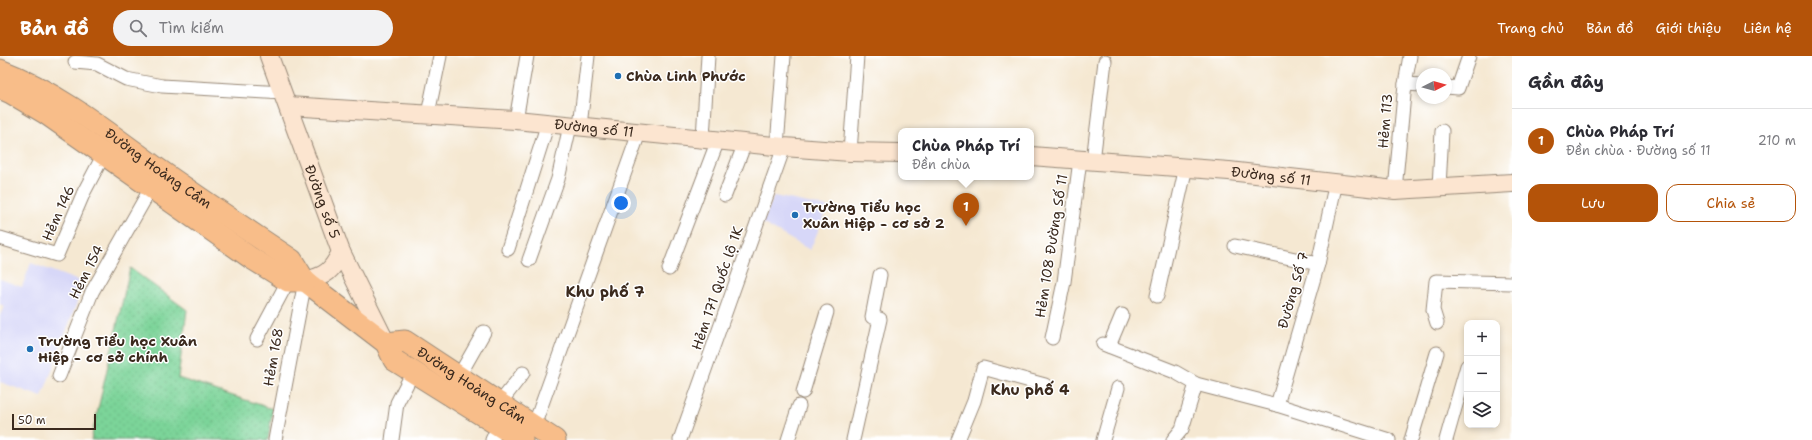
<!DOCTYPE html>
<html lang="vi">
<head>
<meta charset="utf-8">
<style>
	body { margin:0; font-family:"Shantell Sans",sans-serif; background:#f2f2f3; color:#2b2b33 }
	.controls { position:absolute; right:12px; bottom:12px; display:grid; overflow:hidden; border-radius:8px; box-shadow:0 2px 6px #0003 }
	.controls button { width:36px; height:36px; display:grid; place-items:center; padding:0; border:0; border-bottom:1px solid #e1e1e2; background:#fff; color:#2b2b33; font:20px sans-serif }
	.compass { position:absolute; left:1416px; top:12px; width:36px; height:36px; border-radius:50%; background:#fff; box-shadow:0 2px 6px #0003; rotate:84deg }
	.scale { position:absolute; left:12px; bottom:10px; width:84px; box-sizing:border-box; padding-left:4px; border:2px solid #3b2a1e; border-top:0; font-size:11px; line-height:14px; white-space:nowrap; color:#3b2a1e; -webkit-text-stroke:3px #fff; paint-order:stroke }
	.you { position:absolute; left:621px; top:147px; width:14px; height:14px; margin:-10px; border:3px solid #fff; border-radius:50%; background:#1a73e8; box-shadow:0 0 0 6px #1a73e833 }
	.badge { display:grid; place-items:center; width:26px; height:26px; border-radius:50%; background:#b45309; color:#fff; font-size:13px; font-weight:700 }
	.pin { position:absolute; translate:-50% -33px; filter:drop-shadow(0 1px 2px #0008) }
	.pin::after { content:''; position:absolute; top:21px; width:14px; height:12px; background:inherit; clip-path:polygon(0 0,100% 0,50% 100%) }
	.popup { position:absolute; left:898px; top:72px; width:136px; height:52px; box-sizing:border-box; display:grid; place-content:center; border-radius:8px; background:#fff; filter:drop-shadow(0 1px 3px #0005); font-size:13px; white-space:nowrap; color:#7c7c81 }
	.popup b { font-size:15px; color:#2b2b33 }
	.popup::after { content:''; position:absolute; left:50%; top:100%; margin-left:-8px; border:8px solid transparent; border-top-color:#fff }
	.list { margin:0; padding:0; list-style:none }
	h2 { display:flex; justify-content:space-between; align-items:center; height:52px; margin:0; padding:0 16px; font-size:17px }
	h2 small { font-size:13px; font-weight:400; color:#7c7c81 }
	.list li { display:grid; grid-template-columns:26px 1fr auto; gap:12px; align-items:center; box-sizing:border-box; height:64px; padding:0 16px; border-top:1px solid #e1e1e2 }
	.list b { display:block; font-size:15px; white-space:nowrap }
	.list p { margin:0; font-size:13px; white-space:nowrap; color:#7c7c81 }
	.list em { font-size:13px; font-style:normal; color:#7c7c81 }
	.actions { display:flex; gap:8px; padding:12px 16px }
	.actions a { flex:1; padding:9px 0; border:1px solid #b45309; border-radius:12px; text-align:center; font-size:14px; color:#b45309 }
	.actions .main { background:#b45309; color:#fff }
	.icon { flex:none; width:22px; height:22px; fill:none; stroke:currentColor; stroke-width:2; stroke-linecap:round; stroke-linejoin:round }
	.map { position:relative; flex:none; width:1512px; height:384px; overflow:hidden }
	header { display:flex; align-items:center; gap:24px; box-sizing:border-box; height:56px; padding:0 20px; background:#b45309; color:#fff }
	header strong { font-size:19px }
	nav { display:flex; gap:22px; margin-inline-start:auto; font-size:14px }
	.search { width:280px; height:36px; background:#f2f2f3; display:flex; align-items:center; gap:10px; box-sizing:border-box; padding:0 14px; border-radius:22px; color:#7c7c81; font-size:15px }
	main { display:flex }
	aside { flex:1; background:#fff }
	.map>svg:first-child { display:block }
</style>
</head>
<body>
<header>
<strong>Bản đồ</strong>
<div class="search"><svg class="icon" aria-label="search" viewBox="0 0 24 24"><circle cx="10" cy="10" r="6"/><path d="M15 15l6 6"/></svg>Tìm kiếm</div>
<nav><a>Trang chủ</a><a>Bản đồ</a><a>Giới thiệu</a><a>Liên hệ</a></nav>
</header>
<main>
<div class="map">
<svg width="1512" height="384" viewBox="0 0 1512 384">
	<defs>
		<pattern id="grass-dots" width="8" height="8" patternUnits="userSpaceOnUse"><rect width="8" height="8" fill="#7cd499"/><path d="M2 2h.1M6 6h.1" fill="none" stroke="#6cb683" stroke-width="1.8" stroke-linecap="round"/></pattern>
	</defs>
	<rect width="100%" height="100%" fill="#fff"/>
	<filter id="ink" filterUnits="userSpaceOnUse"><feTurbulence type="fractalNoise" baseFrequency=".025" numOctaves="2"/><feDisplacementMap in="SourceGraphic" scale="8" xChannelSelector="R" yChannelSelector="G"/><feConvolveMatrix kernelMatrix="1 2 1 2 8 2 1 2 1" color-interpolation-filters="sRGB"/></filter>
	<filter id="wash" filterUnits="userSpaceOnUse"><feTurbulence type="fractalNoise" baseFrequency=".012" numOctaves="4" result="noise"/><feDisplacementMap in="SourceGraphic" scale="16" xChannelSelector="R" yChannelSelector="G"/><feGaussianBlur stdDeviation="0.9" result="paint"/><feColorMatrix in="noise" values="0 0 0 0 0 0 0 0 0 0 0 0 0 0 0 0 0 1.4 0 .05"/><feComposite in="paint" operator="in"/></filter>
	<g filter="url(#wash)">
		<rect width="100%" height="100%" fill="#f5e8d2"/>
		<g fill="#d7d7f8">
			<polygon points="774,140 828,151 810,194 762,167"/>
			<polygon points="31,207 84,227 42,341 0,326 0,260 4,250 0,248 0,223 22,231"/>
		</g>
		<polygon fill="url(#grass-dots)" stroke="#5c7f5c" points="130,212 187,254 178,322 273,353 268,384 91,384"/>
	</g>
	<g filter="url(#ink)">
		<g fill="none" stroke-linecap="round" stroke-linejoin="round">
			<defs>
				<g id="street">
					<polyline points="75,6 97,8 126,23 162,30 283,37"/>
					<polyline points="1405,28 1422,29"/>
					<polyline points="1446,31 1458,32 1469,0"/>
					<polyline points="428,58 440,0"/>
					<polyline points="516,64 527,0"/>
					<polyline points="580,70 588,0"/>
					<polyline points="703,82 708,0"/>
					<polyline points="777,90 784,0"/>
					<polyline points="850,96 857,0"/>
					<polyline points="1093,105 1105,5"/>
					<polyline points="1439,131 1442,75"/>
					<polyline points="1395,134 1405,28 1410,0"/>
					<polyline points="725,139 745,87"/>
					<polyline points="0,182 57,199 84,136 104,98"/>
					<polyline points="1235,190 1318,208"/>
					<polyline points="508,193 548,67"/>
					<polyline points="529,204 558,123 570,70"/>
					<polyline points="669,213 718,84"/>
					<polyline points="1157,240 1186,111"/>
					<polyline points="1437,267 1433,254 1436,225 1512,227"/>
					<polyline points="1052,282 1064,226 1080,104"/>
					<polyline points="257,283 288,225"/>
					<polyline points="1103,288 1175,316 1196,328 1277,349 1389,384"/>
					<polyline points="1109,290 1122,259"/>
					<polyline points="59,320 92,236 151,132"/>
					<polyline points="459,320 484,276"/>
					<polyline points="803,336 827,256"/>
					<polyline points="500,347 523,317"/>
					<polyline points="1277,349 1318,208 1336,126"/>
					<polyline points="534,370 639,77"/>
					<polyline points="275,384 305,225"/>
					<polyline points="392,384 397,347 413,316"/>
					<polyline points="492,384 499,369"/>
					<polyline points="680,384 784,91"/>
					<polyline points="788,384 799,350"/>
					<polyline points="853,384 880,263 872,261 880,219"/>
					<polyline points="958,384 974,345 983,312 1045,329"/>
					<polyline points="1103,384 1118,332"/>
					<polyline points="1173,384 1182,373 1196,328"/>
					<polyline points="1411,384 1437,297"/>
					<polyline points="1446,384 1467,310"/>
				</g>
				<g id="secondary">
					<path id="s1" d="M269,0l72,196 45,91"/>
					<path id="s2" d="M288,50l228,14 268,27 66,5 51,1"/>
					<path id="s3" d="M1031,100l198,15 166,19 117,-7"/>
					<path d="M305,225c21,-5 27,-10 36,-29"/>
				</g>
				<g id="primary">
					<path id="s4" d="M0,14c57,22 105,60 154,96 45,32 92,63 138,94l13,21 81,62 8,17 128,80"/>
					<polyline points="0,32 11,37 45,57 251,202 288,225 305,225"/>
					<path id="s5" d="M386,287l19,-2 150,99"/>
				</g>
			</defs>
			<use href="#street" stroke="#988978" stroke-width="15"/>
			<use href="#secondary" stroke="#988978" stroke-width="20"/>
			<use href="#primary" stroke="#988978" stroke-width="23"/>
			<use href="#street" stroke="#fff" stroke-width="13"/>
			<use href="#secondary" stroke="#fce5d0" stroke-width="18"/>
			<use href="#primary" stroke="#f8bd89" stroke-width="21"/>
		</g>
	</g>
	<g fill="#1f6fb2" stroke="#fff" stroke-width="1.5">
		<circle cx="618" cy="20" r="4"/>
		<circle cx="795" cy="159" r="4"/>
		<circle cx="30" cy="293" r="4"/>
	</g>
	<g text-anchor="middle" stroke-width="3" stroke-linejoin="round" paint-order="stroke">
		<g font-size="14" font-weight="bold" fill="#3b2a1e" stroke="#fff" text-anchor="start">
			<text x="626" y="25">Chùa Linh Phước</text>
			<text x="803" y="156">Trường Tiểu học<tspan x="803" dy="16">Xuân Hiệp - cơ sở 2</tspan></text>
			<text x="38" y="290">Trường Tiểu học Xuân<tspan x="38" dy="16">Hiệp - cơ sở chính</tspan></text>
		</g>
		<g font-size="14" fill="#3b2a1e" stroke="#fff">
			<text transform="translate(1385 65) rotate(-85)" y="5">Hẻm 113</text>
			<text dy="5" stroke="none"><textPath href="#s2" startOffset="307">Đường số 11</textPath></text>
			<text dy="5" stroke="none"><textPath href="#s4" startOffset="187">Đường Hoàng Cầm</textPath></text>
			<text dy="5" stroke="none"><textPath href="#s3" startOffset="241">Đường số 11</textPath></text>
			<text dy="5" stroke="none"><textPath href="#s1" startOffset="155">Đường số 5</textPath></text>
			<text transform="translate(58 157) rotate(-66)" y="5">Hẻm 146</text>
			<text transform="translate(1051 190) rotate(-81)" y="5">Hẻm 108 Đường Số 11</text>
			<text transform="translate(86 216) rotate(-63)" y="5">Hẻm 154</text>
			<text transform="translate(717 232) rotate(-71)" y="5">Hẻm 171 Quốc lộ 1K</text>
			<text transform="translate(1293 234) rotate(-74)" y="5">Đường Số 7</text>
			<text transform="translate(273 301) rotate(-80)" y="5">Hẻm 168</text>
			<text dy="5" stroke="none"><textPath href="#s5" startOffset="99">Đường Hoàng Cầm</textPath></text>
		</g>
		<g font-size="15" font-weight="bold" fill="#3b2a1e" stroke="#fff">
			<text x="605" y="241">Khu phố 7</text>
			<text x="1030" y="339">Khu phố 4</text>
		</g>
	</g>
</svg>
<div class="controls">
<button>+</button>
<button>−</button>
<button><svg class="icon" aria-label="layers" viewBox="0 0 24 24"><path d="M12 4l9 5-9 5-9-5zM3 14l9 5 9-5"/></svg></button>
</div>
<svg class="compass" viewBox="-18 -18 36 36"><path d="M0-13l5 13h-10z" fill="#e53935"/><path d="M0 13l5-13h-10z" fill="#7c7c81"/></svg>
<div class="scale">50 m</div>
<div class="you"></div>
<div class="pin badge" style="left:966px;top:170px">1</div>
<div class="popup"><b>Chùa Pháp Trí</b>Đền chùa</div>
</div>
<aside>
<h2>Gần đây<small></small></h2>
<ul class="list">
<li><span class="badge">1</span><div><b>Chùa Pháp Trí</b><p>Đền chùa · Đường số 11</p></div><em>210 m</em></li>
</ul>
<div class="actions"><a class="main">Lưu</a><a>Chia sẻ</a></div>
</aside>
</main>
</body>
</html>
